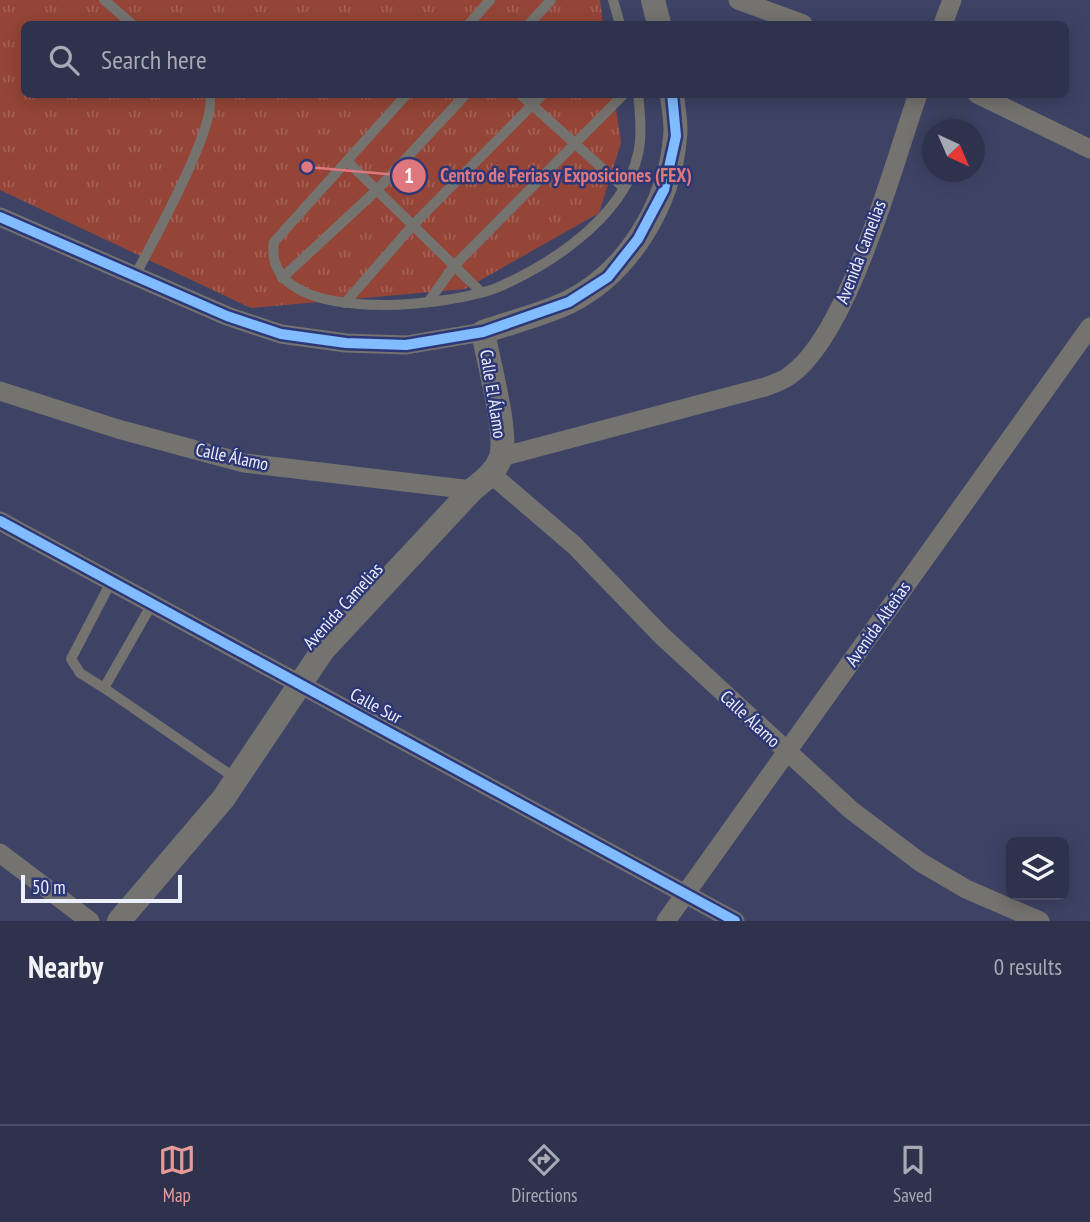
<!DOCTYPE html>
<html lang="en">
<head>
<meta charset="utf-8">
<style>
	body { margin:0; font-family:"PT Sans Narrow",sans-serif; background:#363a53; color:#f1f3f6 }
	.controls { position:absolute; right:21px; bottom:21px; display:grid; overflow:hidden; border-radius:10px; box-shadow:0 4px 18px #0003 }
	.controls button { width:63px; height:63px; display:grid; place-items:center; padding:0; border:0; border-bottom:2px solid #494d64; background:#2e324c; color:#f1f3f6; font:35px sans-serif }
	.compass { position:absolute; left:922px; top:119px; width:63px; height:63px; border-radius:50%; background:#2e324c; box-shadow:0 4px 18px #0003; rotate:136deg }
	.scale { position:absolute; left:21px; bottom:18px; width:161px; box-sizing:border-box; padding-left:7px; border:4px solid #ebeffe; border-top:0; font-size:19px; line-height:24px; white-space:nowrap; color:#ebeffe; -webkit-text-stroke:5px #2e3775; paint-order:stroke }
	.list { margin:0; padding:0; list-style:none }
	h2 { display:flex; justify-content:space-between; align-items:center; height:91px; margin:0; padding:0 28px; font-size:30px }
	h2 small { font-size:23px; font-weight:400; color:#a7aab5 }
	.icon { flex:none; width:38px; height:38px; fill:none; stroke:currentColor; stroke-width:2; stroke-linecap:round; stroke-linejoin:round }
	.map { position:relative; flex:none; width:1090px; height:921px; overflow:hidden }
	.search { position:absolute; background:#2e324c; box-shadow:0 4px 18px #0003; left:21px; right:21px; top:21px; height:77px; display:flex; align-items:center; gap:18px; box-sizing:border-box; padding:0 24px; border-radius:10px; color:#a7aab5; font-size:26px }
	.sheet { height:203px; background:#2e324c }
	nav { display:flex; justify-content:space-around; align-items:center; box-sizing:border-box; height:98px; border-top:2px solid #494d64; background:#2e324c; font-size:19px; color:#a7aab5 }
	nav a { display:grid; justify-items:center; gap:4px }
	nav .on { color:#e69b98 }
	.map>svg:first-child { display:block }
</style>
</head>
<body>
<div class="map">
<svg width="1090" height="921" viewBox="0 0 1090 921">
	<defs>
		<pattern id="park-tufts" width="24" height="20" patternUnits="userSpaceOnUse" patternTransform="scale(1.75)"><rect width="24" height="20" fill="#944537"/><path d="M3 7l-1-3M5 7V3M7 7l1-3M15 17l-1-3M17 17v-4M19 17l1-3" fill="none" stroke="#a36055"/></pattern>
	</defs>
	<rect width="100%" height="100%" fill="#3e4365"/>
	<polygon fill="url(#park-tufts)" points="0,0 600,0 603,24 24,24 24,94 614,95 621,143 599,213 465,289 251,308 0,190"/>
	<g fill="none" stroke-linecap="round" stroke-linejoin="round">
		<g stroke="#747370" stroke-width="10">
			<polyline points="104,0 132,24"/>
			<polyline points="613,0 620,24"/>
			<polyline points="469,24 490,0"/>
			<polyline points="529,24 551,0"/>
			<path d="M407,94l-133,148c-13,87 180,65 227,44 56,-25 132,-76 139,-144 1,-15 0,-32 -2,-48"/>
			<polyline points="520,94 623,187"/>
			<polyline points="347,161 480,291"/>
			<path d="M135,276c15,-30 86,-156 74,-182"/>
			<polyline points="282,278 377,190 466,94"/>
			<polyline points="429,301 454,266 624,94"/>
			<polyline points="345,303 413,225 543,94"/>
			<polyline points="152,604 104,688 235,778"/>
			<polyline points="104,688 80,673 71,659 111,582"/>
		</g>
		<g stroke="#747370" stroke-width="19">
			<polyline points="738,0 803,24"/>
			<polyline points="943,24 952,0"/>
			<polyline points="977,94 1090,149"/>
			<polyline points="0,217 227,316 281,334 346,343 406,345 483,332"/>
			<polyline points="0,391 118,429 244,463 472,490"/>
			<path d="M501,457l264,-70c8,-3 18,-6 24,-11 60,-41 104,-211 129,-282"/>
			<polyline points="491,474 574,545 661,635 851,810 920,862 966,889 1040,921"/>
			<polyline points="0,521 735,921"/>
			<polyline points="0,853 90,921"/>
			<polyline points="666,921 1090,327"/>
		</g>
		<g stroke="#747370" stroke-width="24">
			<polyline points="653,0 659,24"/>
			<path d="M119,921l104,-122 100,-149 149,-160c11,-9 24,-18 29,-33 7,-24 -13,-97 -18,-125 28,-10 59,-17 86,-30 60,-30 101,-99 106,-165 2,-13 -2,-29 -3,-43"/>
		</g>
		<defs>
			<g id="cycleway">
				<polyline points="0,217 227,316 281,334 346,343 406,345 483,332 569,302 608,277 638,239 664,190 676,136 672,94"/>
				<polyline points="0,521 735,921"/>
			</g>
		</defs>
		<use href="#cycleway" stroke="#2e3775" stroke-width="15"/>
		<use href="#cycleway" stroke="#80bcff" stroke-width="10"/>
	</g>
	<g text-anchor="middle" stroke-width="5" stroke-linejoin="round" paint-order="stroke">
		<g font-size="18" fill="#ebeffe" stroke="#2e3775">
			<text transform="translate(861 252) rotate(-69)" y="6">Avenida Camelias</text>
			<text transform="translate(493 394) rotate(81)" y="6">Calle El Álamo</text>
			<text transform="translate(232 457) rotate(12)" y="6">Calle Álamo</text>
			<text transform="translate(343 606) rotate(-48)" y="6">Avenida Camelias</text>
			<text transform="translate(878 624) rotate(-55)" y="6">Avenida Alteñas</text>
			<text transform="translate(376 706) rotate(28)" y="6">Calle Sur</text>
			<text transform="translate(750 719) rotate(43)" y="6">Calle Álamo</text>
		</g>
	</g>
	<path fill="none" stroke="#de787e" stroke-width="2.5" d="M307 167L409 176"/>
	<g fill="#de787e" stroke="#2e3775" stroke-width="2.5">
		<circle cx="307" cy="167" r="7"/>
		<circle cx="409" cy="176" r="18"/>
	</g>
	<g font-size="21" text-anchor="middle" font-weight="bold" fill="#fff">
		<text x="409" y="183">1</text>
	</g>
	<g font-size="19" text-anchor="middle" font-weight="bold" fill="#de787e" stroke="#2e3775" stroke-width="5" stroke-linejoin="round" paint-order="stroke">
		<text x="566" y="182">Centro de Ferias y Exposiciones (FEX)</text>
	</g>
</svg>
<div class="controls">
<button><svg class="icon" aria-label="layers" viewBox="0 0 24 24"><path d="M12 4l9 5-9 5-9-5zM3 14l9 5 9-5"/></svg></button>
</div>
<svg class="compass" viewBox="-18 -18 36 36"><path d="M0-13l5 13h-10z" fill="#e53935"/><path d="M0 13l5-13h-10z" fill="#a7aab5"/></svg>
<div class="scale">50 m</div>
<div class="search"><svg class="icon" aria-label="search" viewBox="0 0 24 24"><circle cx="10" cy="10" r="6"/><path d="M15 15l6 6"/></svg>Search here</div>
</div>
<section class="sheet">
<h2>Nearby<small>0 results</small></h2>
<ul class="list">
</ul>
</section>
<nav>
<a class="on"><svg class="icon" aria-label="map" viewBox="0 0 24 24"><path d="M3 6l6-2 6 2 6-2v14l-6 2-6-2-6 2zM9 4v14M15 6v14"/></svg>Map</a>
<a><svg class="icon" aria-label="directions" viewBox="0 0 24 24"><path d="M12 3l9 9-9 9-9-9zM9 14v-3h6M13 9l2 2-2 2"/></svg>Directions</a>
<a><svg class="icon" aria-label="saved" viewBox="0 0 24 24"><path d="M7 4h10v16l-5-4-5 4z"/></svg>Saved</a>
</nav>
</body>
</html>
